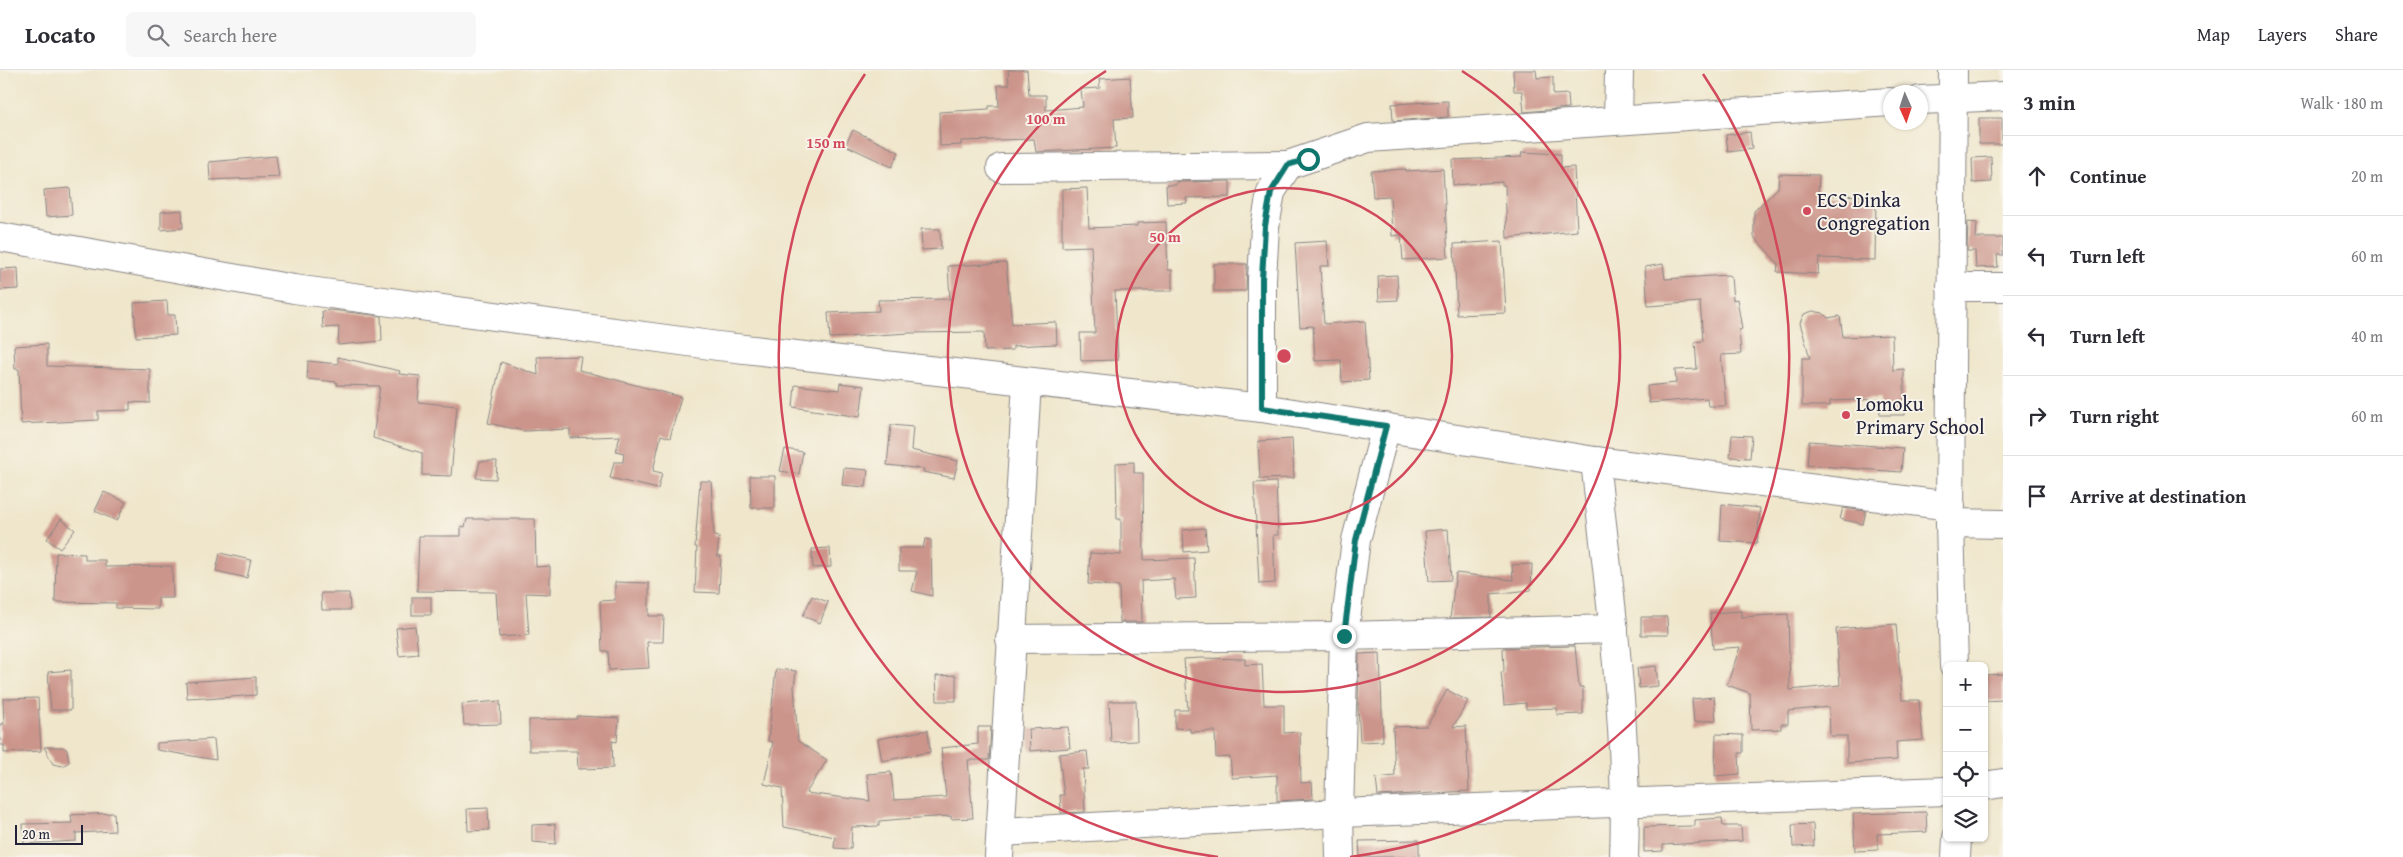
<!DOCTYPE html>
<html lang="en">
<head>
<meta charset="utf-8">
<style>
	body { margin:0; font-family:"Gentium Book Plus",serif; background:#f7f7f7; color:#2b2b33 }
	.controls { position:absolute; right:15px; bottom:15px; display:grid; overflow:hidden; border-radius:8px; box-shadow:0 1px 4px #0004 }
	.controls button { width:45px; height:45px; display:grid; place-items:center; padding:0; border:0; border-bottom:1px solid #e1e1e2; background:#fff; color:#2b2b33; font:25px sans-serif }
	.compass { position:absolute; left:1883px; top:15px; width:45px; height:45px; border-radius:50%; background:#fff; box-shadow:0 1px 4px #0004; rotate:177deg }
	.scale { position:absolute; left:15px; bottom:12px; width:68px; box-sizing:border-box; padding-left:5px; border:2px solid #22223b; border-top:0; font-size:14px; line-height:18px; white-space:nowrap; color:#22223b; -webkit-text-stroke:4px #f7f3e8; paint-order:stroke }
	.stop { position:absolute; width:15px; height:15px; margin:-11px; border:4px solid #0f766e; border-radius:50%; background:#fff }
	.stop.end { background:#0f766e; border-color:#fff; box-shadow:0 1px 5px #0008 }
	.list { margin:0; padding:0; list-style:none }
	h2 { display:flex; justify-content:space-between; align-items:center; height:65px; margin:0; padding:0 20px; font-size:21px }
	h2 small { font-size:16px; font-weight:400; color:#7c7c81 }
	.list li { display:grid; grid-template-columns:32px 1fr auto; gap:15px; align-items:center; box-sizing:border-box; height:80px; padding:0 20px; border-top:1px solid #e1e1e2 }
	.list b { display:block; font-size:19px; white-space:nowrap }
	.list em { font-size:16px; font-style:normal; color:#7c7c81 }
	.icon { flex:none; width:28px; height:28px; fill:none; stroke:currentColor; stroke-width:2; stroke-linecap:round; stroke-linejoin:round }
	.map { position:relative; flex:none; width:2003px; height:787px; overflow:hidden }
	header { display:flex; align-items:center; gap:30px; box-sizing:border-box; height:70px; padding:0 25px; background:#fff; border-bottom:1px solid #e1e1e2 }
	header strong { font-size:24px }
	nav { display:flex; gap:28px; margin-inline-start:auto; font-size:18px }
	.search { width:350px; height:45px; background:#f7f7f7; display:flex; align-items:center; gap:12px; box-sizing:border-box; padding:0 18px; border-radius:8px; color:#7c7c81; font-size:19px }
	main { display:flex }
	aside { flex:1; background:#fff }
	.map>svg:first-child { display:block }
</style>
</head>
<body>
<header>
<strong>Locato</strong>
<div class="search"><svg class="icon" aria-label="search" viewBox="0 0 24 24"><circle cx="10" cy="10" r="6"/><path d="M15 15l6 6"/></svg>Search here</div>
<nav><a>Map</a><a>Layers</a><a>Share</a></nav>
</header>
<main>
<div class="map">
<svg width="2003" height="787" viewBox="0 0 2003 787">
	<rect width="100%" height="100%" fill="#f7f3e8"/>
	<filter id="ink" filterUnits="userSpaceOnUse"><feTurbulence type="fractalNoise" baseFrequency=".02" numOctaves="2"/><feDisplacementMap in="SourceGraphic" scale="10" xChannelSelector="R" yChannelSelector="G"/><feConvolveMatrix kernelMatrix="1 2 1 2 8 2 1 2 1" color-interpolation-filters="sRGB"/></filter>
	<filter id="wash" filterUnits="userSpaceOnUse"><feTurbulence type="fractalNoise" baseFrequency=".0096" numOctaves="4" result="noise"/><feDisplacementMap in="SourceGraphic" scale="20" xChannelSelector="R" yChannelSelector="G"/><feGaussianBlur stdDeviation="1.12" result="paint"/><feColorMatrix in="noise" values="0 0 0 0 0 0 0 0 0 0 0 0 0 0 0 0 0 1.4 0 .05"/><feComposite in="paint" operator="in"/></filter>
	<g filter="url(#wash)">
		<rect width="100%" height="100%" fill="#efe6cb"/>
		<g id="blocks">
			<g fill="#cc958b">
				<polygon points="1008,0 1027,0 1029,25 1046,25 1046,40 1083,37 1081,19 1100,18 1099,9 1130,7 1133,48 1114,49 1116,78 1036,82 1034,69 961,71 961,75 940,76 939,42 989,39 989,36 999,36 998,15 1009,15"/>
				<polygon points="1513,0 1536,0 1537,8 1553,7 1553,25 1568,24 1569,38 1524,42 1522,21 1514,21"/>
				<polygon points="1448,31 1448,47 1393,51 1392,34"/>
				<rect x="1979" y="48" width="23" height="26"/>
				<polygon points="853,60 899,82 892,97 845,75"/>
				<polygon points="1750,62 1752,79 1728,82 1726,65"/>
				<polygon points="1522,82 1561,84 1561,98 1574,97 1577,161 1507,168 1505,115 1502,115 1502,112 1453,115 1452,90 1521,87"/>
				<polygon points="276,86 279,107 210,110 209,92"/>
				<polygon points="1991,87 1992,112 1973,113 1972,88"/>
				<polygon points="1406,99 1406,101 1443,99 1448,187 1403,190 1401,165 1392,166 1390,126 1373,127 1371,101"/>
				<polygon points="1779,104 1819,105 1818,125 1876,126 1875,190 1819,188 1818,204 1777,202 1778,193 1754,167 1754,141 1778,118"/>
				<polygon points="1230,111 1230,127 1186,128 1187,133 1167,134 1166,115 1176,115 1176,112"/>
				<polygon points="70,118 72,145 46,147 44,120"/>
				<polygon points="1087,118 1089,158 1137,156 1137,153 1166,152 1168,200 1172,200 1172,221 1115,221 1118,290 1081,291 1080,263 1095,263 1091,176 1062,177 1062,119"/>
				<polygon points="182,140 183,158 161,160 161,142"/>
				<polygon points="1968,152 1977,153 1976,168 2003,168 2003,185 1997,185 1998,197 1976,198 1975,181 1967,181"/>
				<polygon points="921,159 940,159 941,179 922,180"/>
				<polygon points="1327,171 1329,196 1320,196 1324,254 1365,251 1369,310 1342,312 1341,290 1315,291 1313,256 1300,257 1295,173"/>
				<polygon points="1502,171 1506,243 1457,245 1454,174"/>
				<polygon points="1006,193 1012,254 1056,252 1057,274 1013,276 1013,280 985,281 984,262 909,263 830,268 828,243 879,241 878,230 950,229 948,196"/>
				<polygon points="1214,194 1247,194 1246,221 1214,221"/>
				<polygon points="1663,194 1665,209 1728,205 1731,207 1733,230 1737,229 1742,259 1739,260 1741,284 1721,285 1726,336 1708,336 1707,328 1649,333 1647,316 1676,313 1675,300 1697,299 1695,272 1703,271 1700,232 1648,236 1645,197"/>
				<polygon points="18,198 19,219 0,220 0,199"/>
				<polygon points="1397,205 1398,230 1379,231 1378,206"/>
				<polygon points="167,231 168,245 175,245 176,265 136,267 134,233"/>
				<polygon points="331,240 381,246 382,271 338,275 339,257 323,258 322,241"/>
				<polygon points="1813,241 1823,243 1828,248 1840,246 1843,267 1892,265 1893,300 1904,299 1904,345 1880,345 1880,329 1830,331 1830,336 1802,336 1802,288 1810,288 1800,253 1804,244"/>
				<polygon points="47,274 47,296 150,299 150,333 130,332 130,340 98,341 98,350 21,354 19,299 15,299 14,276"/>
				<polygon points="581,286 579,300 681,327 670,368 661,365 653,401 662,403 658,419 610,408 614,392 623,392 624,383 616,381 620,366 570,368 570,359 524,361 488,353 501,292 538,305 537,287"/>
				<polygon points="338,287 400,301 399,304 420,306 418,332 457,336 451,406 422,405 422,383 373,368 380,316 337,315 337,312 307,309 308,291 338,294"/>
				<polygon points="840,313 864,316 860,347 793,337 795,315 839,320"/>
				<polygon points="891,355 913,357 911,380 958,391 954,408 923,402 924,399 887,395"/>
				<polygon points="1732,365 1752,366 1750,388 1730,387"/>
				<polygon points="1292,369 1294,408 1260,409 1258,371"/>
				<polygon points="1809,371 1903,378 1901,402 1807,395"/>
				<polygon points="785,379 803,382 799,404 780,401"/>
				<polygon points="480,391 497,391 496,409 476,408"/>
				<polygon points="1134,392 1134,403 1143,403 1144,490 1194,488 1196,528 1176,529 1174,509 1141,511 1142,552 1120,552 1119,516 1088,514 1090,483 1121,485 1121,449 1117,449 1116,393"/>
				<polygon points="844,398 868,400 866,417 842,415"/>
				<polygon points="750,406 775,406 775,438 751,438"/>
				<polygon points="700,411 711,411 714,466 719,467 717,486 721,486 719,523 695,522 697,477 695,477"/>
				<polygon points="1276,412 1278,465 1273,465 1275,513 1259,514 1254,413"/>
				<polygon points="104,422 126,432 117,451 95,441"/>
				<polygon points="1722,434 1760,438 1757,473 1720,471"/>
				<polygon points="1843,438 1866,441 1863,454 1840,449"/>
				<polygon points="61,449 75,460 60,479 47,469"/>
				<polygon points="467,449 535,449 536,497 550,496 550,524 526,523 529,565 499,567 496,522 417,521 419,466 461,466 461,456 465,457"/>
				<polygon points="1205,458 1207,480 1184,482 1183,460"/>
				<polygon points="1448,459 1451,510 1429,511 1425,461"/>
				<polygon points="925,469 931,470 932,526 912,521 917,501 899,501 899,478 923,478"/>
				<polygon points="830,478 831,497 813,498 812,479"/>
				<polygon points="56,483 85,484 85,490 105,490 105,497 172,496 173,528 158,528 158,539 116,538 116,533 55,532"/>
				<polygon points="220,483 251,490 247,508 216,501"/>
				<polygon points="1532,494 1531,520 1491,524 1491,547 1450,548 1456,503 1513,510 1512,495"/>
				<polygon points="615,512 649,513 649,546 664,546 663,572 647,572 649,598 609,600 608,581 602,581 600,531 615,530"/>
				<polygon points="321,523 349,523 350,540 322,540"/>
				<polygon points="812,526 828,532 820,553 803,546"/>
				<rect x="412" y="527" width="19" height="18"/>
				<polygon points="1741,541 1741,547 1788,544 1790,620 1840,615 1836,559 1896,554 1902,630 1919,630 1923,670 1896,672 1897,690 1847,693 1847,666 1830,666 1829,637 1788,641 1788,654 1781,654 1781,659 1751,660 1750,623 1727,615 1740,577 1713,579 1710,543"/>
				<polygon points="1641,547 1667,547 1668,565 1641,565"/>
				<polygon points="415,556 418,584 399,586 396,558"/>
				<polygon points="1575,576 1579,617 1583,617 1583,644 1557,645 1557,638 1526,639 1526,633 1504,635 1501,602 1504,602 1503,578"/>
				<polygon points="1380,583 1383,671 1360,672 1358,636 1359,584"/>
				<polygon points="1201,588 1245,589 1245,595 1262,594 1264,635 1284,635 1284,663 1300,662 1301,713 1312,712 1313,729 1277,731 1277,705 1232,708 1230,687 1216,688 1215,661 1190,662 1190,659 1175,658 1175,640 1188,640 1184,589"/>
				<polygon points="1656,596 1658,616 1639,618 1637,598"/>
				<polygon points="776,599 796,601 794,617 798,671 827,690 806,723 870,731 867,704 891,702 894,730 946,727 941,678 978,674 978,657 991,657 989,690 968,690 973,748 951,749 951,746 902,749 879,751 879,756 852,757 851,779 834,778 835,767 784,757 782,718 764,714 773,672 768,671"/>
				<polygon points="71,600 71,640 51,640 48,602"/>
				<polygon points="2003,604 2003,630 1984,631 1984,605"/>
				<polygon points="956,605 956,631 937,631 936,606"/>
				<polygon points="256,607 256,625 206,629 205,627 187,628 186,612"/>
				<polygon points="1447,620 1468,631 1453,657 1466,656 1469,721 1378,726 1376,708 1395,706 1393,657 1427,656"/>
				<polygon points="1714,627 1716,650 1694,652 1692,629"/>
				<polygon points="38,628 41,681 4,683 4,675 0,675 0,654 4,654 3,629"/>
				<polygon points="500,631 501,654 464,655 462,634"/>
				<polygon points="1109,631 1136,631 1137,671 1111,672"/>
				<polygon points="577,646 619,648 617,672 612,671 613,698 578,699 577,681 529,681 529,650 577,649"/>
				<polygon points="1068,657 1070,678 1030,681 1029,659"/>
				<polygon points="928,660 930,682 882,691 878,669"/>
				<polygon points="1716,664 1743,665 1743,683 1739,683 1740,704 1715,706"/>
				<polygon points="214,669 216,690 157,680 157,673"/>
				<polygon points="44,677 63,677 67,680 69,692 63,696 53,694"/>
				<polygon points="1087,681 1089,699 1083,699 1085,742 1061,743 1060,725 1064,725 1059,684"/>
				<polygon points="488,738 489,760 468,761 467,739"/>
				<polygon points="1926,742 1927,762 1877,764 1878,780 1855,781 1853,744"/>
				<polygon points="114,743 115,761 76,763 76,771 24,774 23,754 72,753 71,745"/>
				<polygon points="1722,748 1723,756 1741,756 1742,771 1663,775 1663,781 1644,782 1644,757 1695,756 1695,750"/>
				<polygon points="555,754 556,774 532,772 532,755"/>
				<polygon points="1813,754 1814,776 1793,777 1792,755"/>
				<polygon points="1419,770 1419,787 1360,787 1359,771"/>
			</g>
		</g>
	</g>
	<g filter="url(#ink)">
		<use href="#blocks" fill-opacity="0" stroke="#888483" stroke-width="1"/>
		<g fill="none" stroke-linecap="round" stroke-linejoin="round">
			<defs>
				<g id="minor">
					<polyline points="1953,0 1950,453 1954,596"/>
					<polyline points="1920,30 2003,26"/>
					<polyline points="1618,50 1619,0"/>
					<polyline points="1001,98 1288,95"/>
					<polyline points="0,167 294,219 718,276 1262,338 1595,391 1951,436"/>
					<polyline points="1951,217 2003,217"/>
					<polyline points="1262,338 1262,209 1265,157 1271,122 1288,95 1368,68 1890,32"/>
					<path d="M1595,391c14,131 34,265 29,396"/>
					<polyline points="1950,453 2003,454"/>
					<polyline points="1010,569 1344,566 1614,559"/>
					<polyline points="1984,716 2003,713"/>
					<polyline points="1001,762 1339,743 1947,721"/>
					<polyline points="999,787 1027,312"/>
					<polyline points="1340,787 1339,743 1344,566 1356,470 1386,357"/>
					<polyline points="1956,787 1957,768"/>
				</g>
			</defs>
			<use href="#minor" stroke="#888483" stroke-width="30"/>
			<use href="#minor" stroke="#fff" stroke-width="28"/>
		</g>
	</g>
	<g fill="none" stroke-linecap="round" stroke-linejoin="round" filter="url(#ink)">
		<polyline stroke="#0f766e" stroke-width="6" points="1308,89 1288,95 1271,122 1265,156 1262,209 1262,338 1386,356 1356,470 1344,566"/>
	</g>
	<g fill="none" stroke="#d1495b" stroke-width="2.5">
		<circle cx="1284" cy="286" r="168"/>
		<path d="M1462 1A336 336 0 1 1 1106 1"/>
		<path d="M1218 787A505 505 0 0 1 865 4M1703 4A505 505 0 0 1 1350 787"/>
	</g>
	<g fill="#d1495b" stroke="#f7f3e8" stroke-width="2">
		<circle cx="1807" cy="141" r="5"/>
		<circle cx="1846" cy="345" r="5"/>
	</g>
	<g text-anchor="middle" stroke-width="4" stroke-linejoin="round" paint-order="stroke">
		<g font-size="20" fill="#22223b" stroke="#f7f3e8" text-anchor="start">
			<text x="1817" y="137">ECS Dinka<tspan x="1817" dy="23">Congregation</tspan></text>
			<text x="1856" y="341">Lomoku<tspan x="1856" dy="23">Primary School</tspan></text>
		</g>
	</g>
	<circle cx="1284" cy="286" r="8" fill="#d1495b" stroke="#f7f3e8" stroke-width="2.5"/>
	<g font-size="15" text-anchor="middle" font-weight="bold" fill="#d1495b" stroke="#f7f3e8" stroke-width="4" stroke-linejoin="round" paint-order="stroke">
		<text x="1046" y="54">100 m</text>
		<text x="826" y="78">150 m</text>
		<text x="1165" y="172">50 m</text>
	</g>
</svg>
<div class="controls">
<button>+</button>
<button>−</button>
<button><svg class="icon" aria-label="locate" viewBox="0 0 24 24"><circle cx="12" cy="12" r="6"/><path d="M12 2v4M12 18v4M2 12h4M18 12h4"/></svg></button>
<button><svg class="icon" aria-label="layers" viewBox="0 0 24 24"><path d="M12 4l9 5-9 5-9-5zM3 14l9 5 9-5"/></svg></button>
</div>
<svg class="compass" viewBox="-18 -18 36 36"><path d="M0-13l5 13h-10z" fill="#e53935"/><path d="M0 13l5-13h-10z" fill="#7c7c81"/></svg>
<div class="scale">20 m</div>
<div class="stop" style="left:1308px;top:89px"></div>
<div class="stop end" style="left:1344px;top:566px"></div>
</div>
<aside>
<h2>3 min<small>Walk · 180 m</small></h2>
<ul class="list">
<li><svg class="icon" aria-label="ahead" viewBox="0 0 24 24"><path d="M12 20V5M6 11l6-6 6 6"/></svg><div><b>Continue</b></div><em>20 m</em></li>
<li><svg class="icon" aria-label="left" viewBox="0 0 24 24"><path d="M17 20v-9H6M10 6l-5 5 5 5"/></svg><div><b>Turn left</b></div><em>60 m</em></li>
<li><svg class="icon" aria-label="left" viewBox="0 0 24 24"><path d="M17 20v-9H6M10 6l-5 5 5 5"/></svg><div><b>Turn left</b></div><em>40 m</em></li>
<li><svg class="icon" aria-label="right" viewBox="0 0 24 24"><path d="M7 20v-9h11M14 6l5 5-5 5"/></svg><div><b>Turn right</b></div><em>60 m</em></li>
<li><svg class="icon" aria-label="arrive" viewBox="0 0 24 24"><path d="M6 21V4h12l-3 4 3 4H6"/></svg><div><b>Arrive at destination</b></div></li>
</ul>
</aside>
</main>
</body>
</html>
